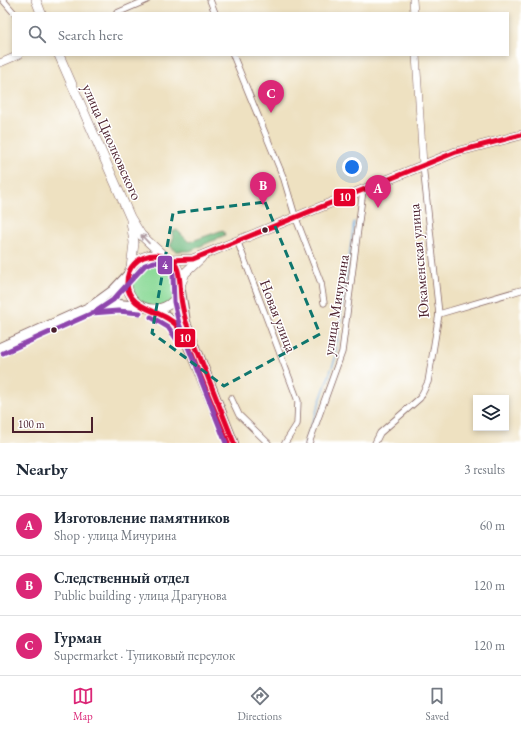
<!DOCTYPE html>
<html lang="en">
<head>
<meta charset="utf-8">
<style>
	body { margin:0; font-family:"EB Garamond",serif; background:#f2f2f3; color:#1f2937 }
	.controls { position:absolute; right:12px; bottom:12px; display:grid; overflow:hidden; border-radius:0px; box-shadow:0 2px 6px #0003 }
	.controls button { width:36px; height:36px; display:grid; place-items:center; padding:0; border:0; border-bottom:1px solid #e0e1e3; background:#fff; color:#1f2937; font:20px sans-serif }
	.scale { position:absolute; left:12px; bottom:10px; width:81px; box-sizing:border-box; padding-left:4px; border:2px solid #4a1f2b; border-top:0; font-size:11px; line-height:14px; white-space:nowrap; color:#4a1f2b; -webkit-text-stroke:3px #fff; paint-order:stroke }
	.you { position:absolute; left:352px; top:167px; width:14px; height:14px; margin:-10px; border:3px solid #fff; border-radius:50%; background:#1a73e8; box-shadow:0 0 0 6px #1a73e833 }
	.badge { display:grid; place-items:center; width:26px; height:26px; border-radius:50%; background:#db2777; color:#fff; font-size:13px; font-weight:700 }
	.pin { position:absolute; translate:-50% -33px; filter:drop-shadow(0 1px 2px #0008) }
	.pin::after { content:''; position:absolute; top:21px; width:14px; height:12px; background:inherit; clip-path:polygon(0 0,100% 0,50% 100%) }
	.list { margin:0; padding:0; list-style:none }
	h2 { display:flex; justify-content:space-between; align-items:center; height:52px; margin:0; padding:0 16px; font-size:17px }
	h2 small { font-size:13px; font-weight:400; color:#747a83 }
	.list li { display:grid; grid-template-columns:26px 1fr auto; gap:12px; align-items:center; box-sizing:border-box; height:60px; padding:0 16px; border-top:1px solid #e0e1e3 }
	.list b { display:block; font-size:15px; white-space:nowrap }
	.list p { margin:0; font-size:13px; white-space:nowrap; color:#747a83 }
	.list em { font-size:13px; font-style:normal; color:#747a83 }
	.icon { flex:none; width:22px; height:22px; fill:none; stroke:currentColor; stroke-width:2; stroke-linecap:round; stroke-linejoin:round }
	.map { position:relative; flex:none; width:521px; height:443px; overflow:hidden }
	.search { position:absolute; background:#fff; box-shadow:0 2px 6px #0003; left:12px; right:12px; top:12px; height:44px; display:flex; align-items:center; gap:10px; box-sizing:border-box; padding:0 14px; border-radius:0px; color:#747a83; font-size:15px }
	.sheet { height:232px; background:#fff }
	nav { display:flex; justify-content:space-around; align-items:center; box-sizing:border-box; height:56px; border-top:1px solid #e0e1e3; background:#fff; font-size:11px; color:#747a83 }
	nav a { display:grid; justify-items:center; gap:2px }
	nav .on { color:#db2777 }
	.map>svg:first-child { display:block }
</style>
</head>
<body>
<div class="map">
<svg width="521" height="443" viewBox="0 0 521 443">
	<rect width="100%" height="100%" fill="#fff"/>
	<filter id="ink" filterUnits="userSpaceOnUse"><feTurbulence type="fractalNoise" baseFrequency=".025" numOctaves="2"/><feDisplacementMap in="SourceGraphic" scale="8" xChannelSelector="R" yChannelSelector="G"/><feConvolveMatrix kernelMatrix="1 2 1 2 8 2 1 2 1" color-interpolation-filters="sRGB"/></filter>
	<filter id="wash" filterUnits="userSpaceOnUse"><feTurbulence type="fractalNoise" baseFrequency=".012" numOctaves="4" result="noise"/><feDisplacementMap in="SourceGraphic" scale="16" xChannelSelector="R" yChannelSelector="G"/><feGaussianBlur stdDeviation="0.9" result="paint"/><feColorMatrix in="noise" values="0 0 0 0 0 0 0 0 0 0 0 0 0 0 0 0 0 1.4 0 .05"/><feComposite in="paint" operator="in"/></filter>
	<g filter="url(#wash)">
		<rect width="100%" height="100%" fill="#eee1c1"/>
		<circle fill="#8cda98" stroke="#6b7c62" cx="155" cy="283" r="24"/>
		<polygon fill="#71ba80" stroke="#5e6c56" points="177,230 189,242 223,230 225,235 190,251 176,251 170,246 173,239 172,232"/>
		<g fill="none" stroke-linecap="round" stroke-linejoin="round">
			<polyline stroke="#70ace2" stroke-width="1.5" points="305,443 335,359 354,222"/>
		</g>
	</g>
	<g filter="url(#ink)">
		<g fill="none" stroke-linecap="round" stroke-linejoin="round">
			<defs>
				<g id="minor">
					<polyline points="3,0 14,13"/>
					<polyline points="210,0 215,13"/>
					<polyline points="117,13 147,0"/>
					<polyline points="233,55 284,179 295,216 321,283 324,303"/>
					<polyline points="237,240 298,401 297,424 285,443"/>
					<polyline points="439,314 521,290"/>
					<polyline points="231,398 239,415 268,443"/>
					<polyline points="309,443 342,352 363,190"/>
					<polyline points="375,443 380,433 420,398 428,382 439,314 423,165"/>
				</g>
				<g id="tertiary">
					<polyline points="413,0 414,13"/>
					<polyline points="416,55 423,165"/>
					<polyline points="0,63 19,55"/>
				</g>
				<g id="secondary">
					<polyline points="181,291 186,322 234,443"/>
					<polyline points="92,306 118,304 141,306"/>
					<polyline points="154,310 167,316 182,332 228,443"/>
					<polyline points="0,347 91,306 113,290 129,273"/>
				</g>
				<g id="primary">
					<polyline points="36,0 41,13"/>
					<polyline points="59,55 130,217 141,235 165,257"/>
					<polyline points="131,221 134,243 131,268"/>
					<circle cx="154" cy="282" r="27"/>
					<polyline points="170,260 193,259 456,152 521,135"/>
					<polyline points="182,281 185,273 201,258"/>
				</g>
			</defs>
			<use href="#minor" stroke="#836360" stroke-width="7"/>
			<use href="#tertiary" stroke="#836360" stroke-width="8"/>
			<use href="#secondary" stroke="#836360" stroke-width="10"/>
			<use href="#primary" stroke="#836360" stroke-width="10"/>
			<use href="#minor" stroke="#fff" stroke-width="5.5"/>
			<use href="#tertiary" stroke="#fff" stroke-width="7"/>
			<use href="#secondary" stroke="#fff" stroke-width="8"/>
			<use href="#primary" stroke="#fff" stroke-width="9"/>
			<defs>
				<g id="bus-1">
					<polyline points="170,260 193,259 456,152 521,135"/>
					<path d="M228,443c-10,-24 -20,-49 -30,-73 -6,-15 -10,-31 -21,-44 -14,-17 -49,-15 -50,-43 0,-7 2,-14 7,-19 5,-6 14,-9 22,-9 27,2 23,23 25,43 1,8 3,16 5,24l48,121"/>
				</g>
				<g id="bus-2">
					<polyline points="92,313 118,311 140,313"/>
					<polyline points="151,317 168,327 180,344"/>
					<polyline points="3,353 95,312 113,300 145,265 154,262 162,263 169,268 173,274 174,302 179,324 226,443"/>
				</g>
			</defs>
			<use href="#bus-1" stroke="#fff" stroke-width="8"/>
			<use href="#bus-2" stroke="#fff" stroke-width="8"/>
			<use href="#bus-1" stroke="#e4002b" stroke-width="5"/>
			<use href="#bus-2" stroke="#8e44ad" stroke-width="5"/>
		</g>
		<defs><path id="oneway-shaft" d="M-6 0H5M1.5-3L5.5 0L1.5 3" fill="none" stroke-width="1.6" stroke-linecap="round" stroke-linejoin="round"/></defs>
		<use stroke="#ae9aa0" href="#oneway-shaft" transform="translate(145 239) rotate(-133)"/>
	</g>
	<path fill="none" stroke="#0f766e" stroke-width="3" stroke-dasharray="8 5" stroke-linejoin="round" d="M265,202l55,132 -96,52 -72,-53 21,-120z"/>
	<g fill="#4a1f2b" stroke="#fff" stroke-width="1.5">
		<circle cx="265" cy="230" r="3.5"/>
		<circle cx="54" cy="330" r="3.5"/>
	</g>
	<g text-anchor="middle" stroke-width="3" stroke-linejoin="round" paint-order="stroke">
		<g font-size="15" fill="#4a1f2b" stroke="#fff">
			<text transform="translate(112 142) rotate(66)" y="5">улица Циолковского</text>
			<text transform="translate(419 261) rotate(-95)" y="5">Юкаменская улица</text>
			<text transform="translate(336 305) rotate(-81)" y="5">улица Мичурина</text>
			<text transform="translate(278 316) rotate(69)" y="5">Новая улица</text>
		</g>
	</g>
	<g stroke="#fff" stroke-width="1.5">
		<rect x="333" y="188" width="23" height="19" rx="4" fill="#e4002b"/>
		<rect x="157" y="255" width="16" height="20" rx="4" fill="#8e44ad"/>
		<rect x="174" y="328" width="22" height="20" rx="4" fill="#e4002b"/>
	</g>
	<g font-size="11" text-anchor="middle" font-weight="bold" fill="#fff">
		<text x="345" y="201">10</text>
		<text x="165" y="269">4</text>
		<text x="185" y="342">10</text>
	</g>
</svg>
<div class="controls">
<button><svg class="icon" aria-label="layers" viewBox="0 0 24 24"><path d="M12 4l9 5-9 5-9-5zM3 14l9 5 9-5"/></svg></button>
</div>
<div class="scale">100 m</div>
<div class="you"></div>
<div class="pin badge" style="left:378px;top:208px">A</div>
<div class="pin badge" style="left:263px;top:205px">B</div>
<div class="pin badge" style="left:271px;top:113px">C</div>
<div class="search"><svg class="icon" aria-label="search" viewBox="0 0 24 24"><circle cx="10" cy="10" r="6"/><path d="M15 15l6 6"/></svg>Search here</div>
</div>
<section class="sheet">
<h2>Nearby<small>3 results</small></h2>
<ul class="list">
<li><span class="badge">A</span><div><b>Изготовление памятников</b><p>Shop · улица Мичурина</p></div><em>60 m</em></li>
<li><span class="badge">B</span><div><b>Следственный отдел</b><p>Public building · улица Драгунова</p></div><em>120 m</em></li>
<li><span class="badge">C</span><div><b>Гурман</b><p>Supermarket · Тупиковый переулок</p></div><em>120 m</em></li>
</ul>
</section>
<nav>
<a class="on"><svg class="icon" aria-label="map" viewBox="0 0 24 24"><path d="M3 6l6-2 6 2 6-2v14l-6 2-6-2-6 2zM9 4v14M15 6v14"/></svg>Map</a>
<a><svg class="icon" aria-label="directions" viewBox="0 0 24 24"><path d="M12 3l9 9-9 9-9-9zM9 14v-3h6M13 9l2 2-2 2"/></svg>Directions</a>
<a><svg class="icon" aria-label="saved" viewBox="0 0 24 24"><path d="M7 4h10v16l-5-4-5 4z"/></svg>Saved</a>
</nav>
</body>
</html>
